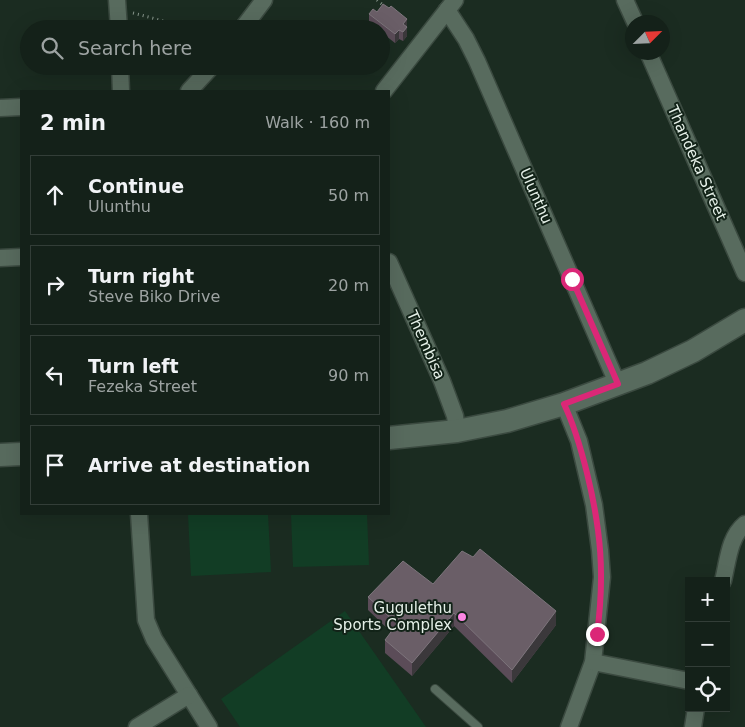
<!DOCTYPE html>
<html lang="en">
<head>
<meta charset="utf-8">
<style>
	body { margin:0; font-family:"DejaVu Sans",sans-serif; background:#212e26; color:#f1f3f6 }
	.controls { position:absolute; right:15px; bottom:15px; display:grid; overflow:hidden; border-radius:0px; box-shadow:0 5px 20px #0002 }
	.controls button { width:45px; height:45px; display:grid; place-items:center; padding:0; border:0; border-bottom:1px solid #333e38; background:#142119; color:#f1f3f6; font:25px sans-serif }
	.compass { position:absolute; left:625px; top:15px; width:45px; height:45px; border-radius:50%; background:#142119; box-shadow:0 5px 20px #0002; rotate:66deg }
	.stop { position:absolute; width:15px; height:15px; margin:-11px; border:4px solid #db2777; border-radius:50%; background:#fff }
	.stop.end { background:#db2777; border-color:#fff; box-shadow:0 1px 5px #0008 }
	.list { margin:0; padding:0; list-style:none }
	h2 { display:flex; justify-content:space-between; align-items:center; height:65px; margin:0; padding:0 20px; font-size:21px }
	h2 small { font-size:16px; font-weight:400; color:#9da3a2 }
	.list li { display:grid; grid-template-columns:32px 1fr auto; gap:15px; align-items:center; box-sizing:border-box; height:80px; margin:0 10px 10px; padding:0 10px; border:1px solid #333e38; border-radius:0px }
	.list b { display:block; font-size:19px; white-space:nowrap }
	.list p { margin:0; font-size:16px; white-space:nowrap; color:#9da3a2 }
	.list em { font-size:16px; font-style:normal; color:#9da3a2 }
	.icon { flex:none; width:28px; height:28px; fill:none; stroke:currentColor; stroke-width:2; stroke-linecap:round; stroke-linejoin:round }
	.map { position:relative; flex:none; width:745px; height:727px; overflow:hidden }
	.search { position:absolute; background:#142119; box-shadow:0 5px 20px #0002; left:20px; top:20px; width:370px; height:55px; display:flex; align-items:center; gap:12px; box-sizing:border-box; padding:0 18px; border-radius:28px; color:#9da3a2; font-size:19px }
	.panel { position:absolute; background:#142119; box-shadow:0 5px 20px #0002; left:20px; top:90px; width:370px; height:425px; border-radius:0px }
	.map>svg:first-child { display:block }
</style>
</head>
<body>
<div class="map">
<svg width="745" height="727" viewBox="0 0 745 727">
	<rect width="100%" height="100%" fill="#1b2c21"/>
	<g fill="#123d25">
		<polygon points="188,514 268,514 271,572 191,576"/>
		<polygon points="291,514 367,514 369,565 293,567"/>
		<polygon points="345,611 426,727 240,727 221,699"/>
	</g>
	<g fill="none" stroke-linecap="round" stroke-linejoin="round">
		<defs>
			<polyline id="lane" points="435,689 478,727"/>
			<g id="street">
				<polyline points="117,0 119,29"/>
				<polyline points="625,0 635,22"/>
				<polyline points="447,10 466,39 477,61 618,385"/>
				<polyline points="242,29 264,0"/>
				<polyline points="648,52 745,273"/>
				<polyline points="120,66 121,91"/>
				<polyline points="189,91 212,66"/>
				<polyline points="384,91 455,0"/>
				<polyline points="0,108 21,107"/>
				<polyline points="0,258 21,257"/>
				<polyline points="389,262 442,381 455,416 457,431"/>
				<polyline points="564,404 579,441 594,505 600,550 602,577 593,662 569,727"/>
				<polyline points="139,514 146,620 154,639 209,727"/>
				<path d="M723,581c5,-20 6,-44 22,-57"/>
				<polyline points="593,662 689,681"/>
				<polyline points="137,727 189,695"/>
				<polyline points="693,727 696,708"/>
			</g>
			<g id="secondary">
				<polyline points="389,438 457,431 507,421 564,404 647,373 693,351 745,320"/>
				<polyline points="0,455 21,454"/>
			</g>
		</defs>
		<use href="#lane" stroke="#3b4a40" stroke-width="10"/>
		<use href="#street" stroke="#3b4a40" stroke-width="19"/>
		<use href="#secondary" stroke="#3b4a40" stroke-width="25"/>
		<g stroke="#89978d" stroke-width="3" stroke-dasharray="1 4" stroke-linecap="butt">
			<polyline points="377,0 384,6"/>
			<polyline points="133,13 194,29"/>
		</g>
		<use href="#lane" stroke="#586b5e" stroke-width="8"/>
		<use href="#street" stroke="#586b5e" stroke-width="16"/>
		<use href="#secondary" stroke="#586b5e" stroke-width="22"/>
	</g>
	<g fill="#5b4c58">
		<polygon points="389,8 407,19 407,36 403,41 399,39 395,43 381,32 381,29 377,29 369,23 369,14"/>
		<polygon points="433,584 556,625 512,683 454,626 412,676 385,653 385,640 391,632 368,610 368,597"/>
	</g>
	<g fill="#3b383b">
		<polygon points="407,19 407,36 403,41 403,24"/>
		<polygon points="399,30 399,39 395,43 395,34"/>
		<polygon points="556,611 556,625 512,683 512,670"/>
		<polygon points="454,613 454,626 412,676 412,663"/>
	</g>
	<g fill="#6a5e67" stroke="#7d757c">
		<polygon points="383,4 389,8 391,6 407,19 403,24 407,27 403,32 399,30 395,34 369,14 373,9 377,12"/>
		<polygon points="480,549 556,611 512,670 454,613 412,663 385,640 397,624 368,597 403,561 433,584 462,551 473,557"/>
	</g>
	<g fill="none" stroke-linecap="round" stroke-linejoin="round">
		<path stroke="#db2777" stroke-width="6" d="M572,279l46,105 -54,20c11,23 17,45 23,69 14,57 18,102 10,161"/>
	</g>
	<circle fill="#fc86e3" stroke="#122318" stroke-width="2" cx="462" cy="617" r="5"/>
	<g text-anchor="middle" stroke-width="4" stroke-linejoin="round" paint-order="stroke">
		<g font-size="15" fill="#e5f0e8" stroke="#122318">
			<text transform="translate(697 163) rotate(66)" y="5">Thandeka Street</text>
			<text transform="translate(536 196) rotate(66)" y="5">Ulunthu</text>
			<text transform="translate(426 345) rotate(66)" y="5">Thembisa</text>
		</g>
		<g font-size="15" fill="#e5f0e8" stroke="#122318" text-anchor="end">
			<text x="452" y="613">Gugulethu<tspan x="452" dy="17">Sports Complex</tspan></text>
		</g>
	</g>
</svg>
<div class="controls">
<button>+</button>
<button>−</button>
<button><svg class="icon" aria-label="locate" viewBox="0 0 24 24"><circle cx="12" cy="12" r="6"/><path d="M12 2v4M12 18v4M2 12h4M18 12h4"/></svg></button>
</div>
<svg class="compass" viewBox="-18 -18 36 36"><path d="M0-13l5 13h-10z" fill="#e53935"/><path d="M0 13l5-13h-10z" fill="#9da3a2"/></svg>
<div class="stop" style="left:572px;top:279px"></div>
<div class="stop end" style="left:597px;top:634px"></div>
<div class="search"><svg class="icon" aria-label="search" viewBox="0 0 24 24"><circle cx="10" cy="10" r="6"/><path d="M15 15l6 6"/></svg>Search here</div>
<section class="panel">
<h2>2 min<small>Walk · 160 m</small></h2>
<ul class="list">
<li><svg class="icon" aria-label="ahead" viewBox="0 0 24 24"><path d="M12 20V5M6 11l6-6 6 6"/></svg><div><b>Continue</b><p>Ulunthu</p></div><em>50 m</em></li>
<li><svg class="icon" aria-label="right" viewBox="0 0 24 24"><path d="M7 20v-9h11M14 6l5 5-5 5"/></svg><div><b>Turn right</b><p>Steve Biko Drive</p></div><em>20 m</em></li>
<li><svg class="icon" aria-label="left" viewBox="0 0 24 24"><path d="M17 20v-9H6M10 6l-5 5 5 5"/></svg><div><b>Turn left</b><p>Fezeka Street</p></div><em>90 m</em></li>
<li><svg class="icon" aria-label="arrive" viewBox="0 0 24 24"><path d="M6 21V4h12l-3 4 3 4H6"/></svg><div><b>Arrive at destination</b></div></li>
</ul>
</section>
</div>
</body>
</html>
